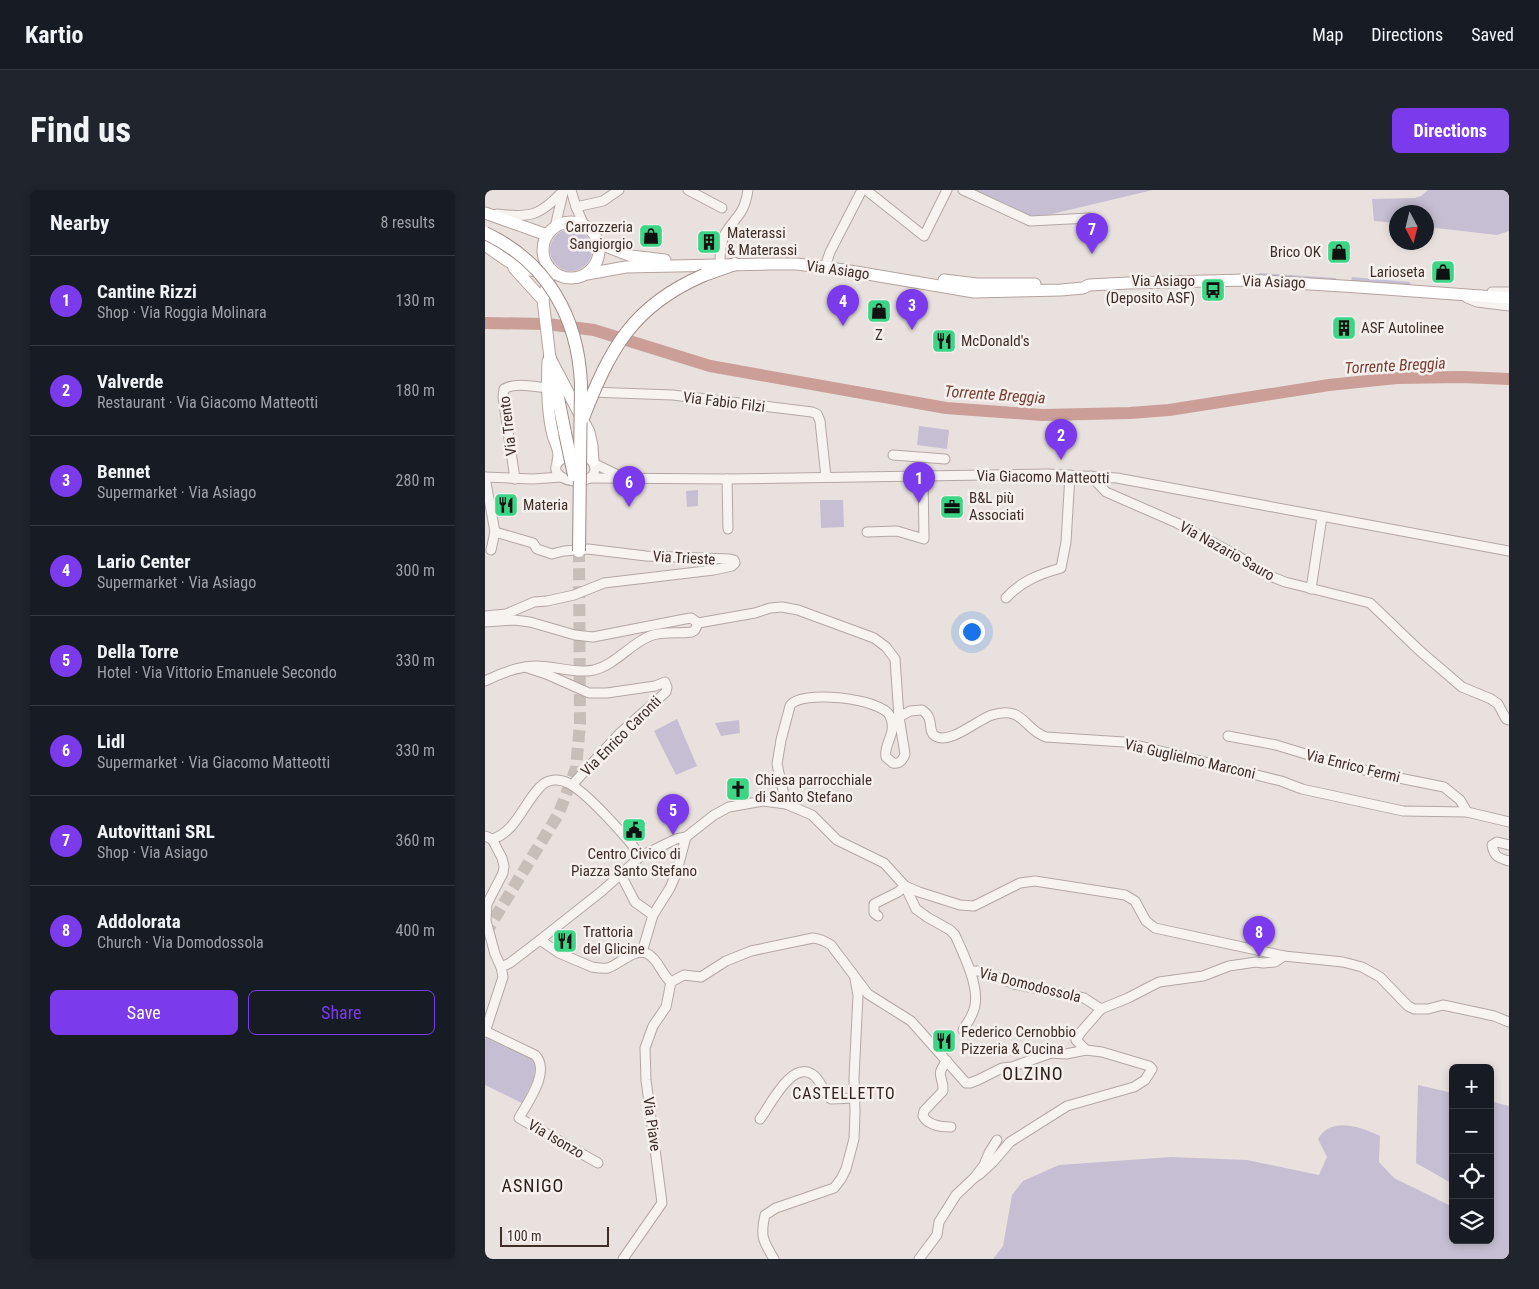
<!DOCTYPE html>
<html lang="en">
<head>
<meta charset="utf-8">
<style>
	body { margin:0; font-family:"Roboto Condensed",sans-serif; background:#20242c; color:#f1f3f6 }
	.controls { position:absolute; right:15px; bottom:15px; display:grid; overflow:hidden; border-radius:8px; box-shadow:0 2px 8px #0003 }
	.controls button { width:45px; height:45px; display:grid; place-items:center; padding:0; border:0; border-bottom:1px solid #363941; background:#171b24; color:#f1f3f6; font:25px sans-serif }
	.compass { position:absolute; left:904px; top:15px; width:45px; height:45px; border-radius:50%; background:#171b24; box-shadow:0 2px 8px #0003; rotate:173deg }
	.scale { position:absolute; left:15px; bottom:12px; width:109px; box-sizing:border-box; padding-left:5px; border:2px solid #402d27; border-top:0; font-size:14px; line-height:18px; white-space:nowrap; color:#402d27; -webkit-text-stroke:4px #f6f0ee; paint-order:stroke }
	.you { position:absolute; left:486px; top:441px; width:18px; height:18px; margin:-12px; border:4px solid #fff; border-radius:50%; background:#1a73e8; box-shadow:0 0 0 8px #1a73e833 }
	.badge { display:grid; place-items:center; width:32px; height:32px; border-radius:50%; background:#7c3aed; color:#fff; font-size:16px; font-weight:700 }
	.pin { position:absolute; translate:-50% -41px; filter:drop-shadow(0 1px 2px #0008) }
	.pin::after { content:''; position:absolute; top:26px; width:18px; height:15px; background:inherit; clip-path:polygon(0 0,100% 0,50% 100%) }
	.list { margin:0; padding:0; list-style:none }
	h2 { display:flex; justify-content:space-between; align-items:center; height:65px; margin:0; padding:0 20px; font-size:21px }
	h2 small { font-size:16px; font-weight:400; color:#9ea1a6 }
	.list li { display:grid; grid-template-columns:32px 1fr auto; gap:15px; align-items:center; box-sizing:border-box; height:90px; padding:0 20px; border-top:1px solid #363941 }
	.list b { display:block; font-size:19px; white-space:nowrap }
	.list p { margin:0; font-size:16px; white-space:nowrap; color:#9ea1a6 }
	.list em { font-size:16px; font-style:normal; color:#9ea1a6 }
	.actions { display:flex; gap:10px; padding:15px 20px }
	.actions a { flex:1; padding:11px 0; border:1px solid #7c3aed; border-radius:8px; text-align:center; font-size:18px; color:#7c3aed }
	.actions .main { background:#7c3aed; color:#fff }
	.icon { flex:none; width:28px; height:28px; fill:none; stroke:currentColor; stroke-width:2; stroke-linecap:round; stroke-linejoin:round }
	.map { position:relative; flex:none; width:1024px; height:1069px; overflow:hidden; border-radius:8px }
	header { display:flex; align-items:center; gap:30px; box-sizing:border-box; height:70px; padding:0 25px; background:#171b24; border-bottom:1px solid #363941 }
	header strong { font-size:24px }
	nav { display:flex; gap:28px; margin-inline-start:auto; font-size:18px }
	.intro { display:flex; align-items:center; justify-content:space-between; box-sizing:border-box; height:120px; padding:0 30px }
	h1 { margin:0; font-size:35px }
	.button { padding:12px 22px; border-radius:8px; background:#7c3aed; color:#fff; font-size:18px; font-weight:700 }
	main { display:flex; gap:30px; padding:0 30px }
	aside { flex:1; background:#171b24; border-radius:8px; box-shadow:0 2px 8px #0003 }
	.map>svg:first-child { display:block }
</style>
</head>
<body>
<header>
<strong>Kartio</strong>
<nav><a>Map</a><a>Directions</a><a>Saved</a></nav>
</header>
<div class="intro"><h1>Find us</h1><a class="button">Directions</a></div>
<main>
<aside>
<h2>Nearby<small>8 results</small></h2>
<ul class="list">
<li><span class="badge">1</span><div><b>Cantine Rizzi</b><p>Shop · Via Roggia Molinara</p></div><em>130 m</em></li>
<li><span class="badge">2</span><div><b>Valverde</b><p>Restaurant · Via Giacomo Matteotti</p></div><em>180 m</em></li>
<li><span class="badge">3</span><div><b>Bennet</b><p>Supermarket · Via Asiago</p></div><em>280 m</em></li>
<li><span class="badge">4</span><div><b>Lario Center</b><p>Supermarket · Via Asiago</p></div><em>300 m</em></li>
<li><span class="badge">5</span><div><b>Della Torre</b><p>Hotel · Via Vittorio Emanuele Secondo</p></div><em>330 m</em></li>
<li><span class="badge">6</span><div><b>Lidl</b><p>Supermarket · Via Giacomo Matteotti</p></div><em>330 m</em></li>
<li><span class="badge">7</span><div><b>Autovittani SRL</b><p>Shop · Via Asiago</p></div><em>360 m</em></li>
<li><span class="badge">8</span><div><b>Addolorata</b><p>Church · Via Domodossola</p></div><em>400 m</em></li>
</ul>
<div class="actions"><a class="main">Save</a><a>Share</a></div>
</aside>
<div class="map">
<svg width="1024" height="1069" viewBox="0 0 1024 1069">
	<rect width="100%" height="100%" fill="#e9e1de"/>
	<g fill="#c6bfd3">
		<polygon points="482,0 668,0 546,29"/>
		<polygon points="943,0 1024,0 1024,41 1012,45 942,37 942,22 912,22 911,33 889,31 887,9 930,8 936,6"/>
		<circle cx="86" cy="60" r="21"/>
		<polygon points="774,83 851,88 851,90 774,85"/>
		<polygon points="867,87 925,92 926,95 866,91"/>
		<polygon points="434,236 464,240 462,259 432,255"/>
		<polygon points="213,300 213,316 202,317 201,301"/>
		<polygon points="335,310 358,310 359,337 336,338"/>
		<polygon points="192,529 212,576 191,585 169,541"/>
		<polygon points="254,530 255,543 236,546 230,533"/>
		<polygon points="2,846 44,866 51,872 49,888 37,913 0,895 0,850"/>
		<polygon points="933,895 968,903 968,994 931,973"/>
		<path d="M1005,911l19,5v153h-516l10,-13 9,-51 11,-14 36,-16 112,-8 76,3 72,15 8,-18 -9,-18c13,-23 43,-12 62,-3l-1,26 15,16 59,29v33h37z"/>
	</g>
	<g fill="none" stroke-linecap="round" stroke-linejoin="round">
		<polyline stroke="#cb9f97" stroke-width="12" points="0,133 62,134 109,140 225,176 461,218 557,225 645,223 684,220 844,195 912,188 977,187 1024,189"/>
		<polyline stroke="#c7bdb9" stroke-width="12" stroke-dasharray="12 6" stroke-linecap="butt" points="0,744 74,623 91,578 95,534 94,361"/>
		<defs>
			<g id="minor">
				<polyline points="86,0 91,17 99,35"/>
				<polyline points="203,0 237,18"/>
				<polyline points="381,0 439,46 462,0"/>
				<polyline points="478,0 545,31 604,28 612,32"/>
				<polyline points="91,17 118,11 134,0"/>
				<path d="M12,24c33,4 43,2 66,-23"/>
				<polyline points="70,37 78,3"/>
				<path d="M235,75c0,-10 0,-22 5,-31 11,-19 19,-18 23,-44"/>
				<polyline points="334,77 341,74 345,62 377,0"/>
				<polyline points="1007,102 1024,102"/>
				<polyline points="982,108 992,112 1024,116"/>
				<polyline points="105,202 188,205 327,222 332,224 335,231 341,287"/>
				<polyline points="408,265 460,269"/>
				<path d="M81,267h19l8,4 2,8 -2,7c-22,15 -54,-7 -27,-19z"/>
				<polyline points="110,274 137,287"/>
				<polyline points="606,286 621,302 692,333 751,365 785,386 800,392 885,413 935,461 977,497 1006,509 1013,514 1021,529 1024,530"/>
				<polyline points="0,287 48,289 76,287"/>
				<polyline points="0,287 10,342 6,360"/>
				<polyline points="105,288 242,289 563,284 632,288 1024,361"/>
				<path d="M30,289l-12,-82 1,-8c11,-7 32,-2 44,-1"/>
				<polyline points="242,289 243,339"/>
				<polyline points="382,342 412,341 439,349 438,286"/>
				<polyline points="826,399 837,327"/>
				<path d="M521,408c15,-17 34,-24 55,-30l5,-26 4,-67"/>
				<polyline points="0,426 21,424 49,412 62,411 89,405 119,393 229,380 247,376 250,373 249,370 245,369 161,366 103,359 79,361 67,364 52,359 48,353 10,342"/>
				<polyline points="0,432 29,430 45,432 90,445 108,447 200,429 206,428 213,433"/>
				<path d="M213,433l57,-10 15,-5 12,-1 16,3 76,28 12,9 9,12 4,58 6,37c-2,6 -5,10 -12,9l-7,-6c-3,-13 12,-24 4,-41 -8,-18 -91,-27 -100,-10l-9,34 -4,24 9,40"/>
				<polyline points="40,477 61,484 104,503 122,503 170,496 180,492 182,497 181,502 135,543 87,595"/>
				<path d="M0,491c16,-8 33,-15 52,-15 19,0 38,8 57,4 21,-5 36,-26 56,-34 12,-5 29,-2 42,-4l3,-2 3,-7"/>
				<path d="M414,527l11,-6 12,-1c13,8 5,21 13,26 15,9 42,-16 57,-21 32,-10 32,15 54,22l78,5 157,39 21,8 101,22 64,1 42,10"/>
				<polyline points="743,546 791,555 837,569 894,584 959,597 975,610 982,622"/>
				<path d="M0,646l7,3c23,-6 32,-36 48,-52 7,-8 19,-9 28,-4 19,9 60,56 73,73"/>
				<path d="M1024,655l-12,-3 -5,3c2,12 7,13 17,16"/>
				<polyline points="136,685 150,712 168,725"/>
				<polyline points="420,696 434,702 475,715 489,716 535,693 550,691 640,705 650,711 661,731 670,738 799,766 858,772 877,777 895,787 923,816 929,819 943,819 958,815 1009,826 1024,832"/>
				<polyline points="393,726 389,723 389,714 413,702 420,696"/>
				<path d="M55,750l19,13 33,14c6,1 11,2 16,1 12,-4 27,-21 40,-14 11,6 13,20 23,28"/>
				<polyline points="157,762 168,725 185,698 191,684 201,647"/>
				<path d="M16,777l9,-4 30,-23 62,-49 39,-35 35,-17 10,-2 28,-22 15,-8 34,-6 23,3 26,11 25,25 47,23 21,23 11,23 11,8 23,13 5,5c8,18 24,50 20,70 -1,9 -7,17 -12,25"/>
				<polyline points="486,781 496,781 529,794 599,808 616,819 643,808 674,792 718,786 744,776 771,772 778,773 790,772 799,766"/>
				<path d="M186,792l13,-7 17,2 25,-16 25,-10 62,-13c8,1 12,3 18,7l37,49 43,27 55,62h4l8,-3 24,-12 10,-1 39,-14 15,1 20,-4 16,2 47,14 3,3 -7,11 -11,7 -67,19 -57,36 -17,20 -13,12 -5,3"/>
				<path d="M0,841l50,24c16,16 -7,47 -16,63l79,45"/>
				<polyline points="0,842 18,787 16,777 10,764 1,731 2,714 18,683 19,676 17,668 7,649"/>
				<polyline points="601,860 591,850 596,842 616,819"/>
				<path d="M462,871c-13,16 -3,14 -4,30l-19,20 -1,5c5,9 18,11 28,11"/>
				<path d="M275,929c10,-13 31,-58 52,-45 9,5 11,19 19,25l24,-1"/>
				<polyline points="138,1069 177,1013 161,890 160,858 168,836 181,817 186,792"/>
				<path d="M289,1069c-11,-18 -14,-23 -9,-44l11,-7 58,-20 7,-9 5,-10 8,-30 1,-27 -1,-34 4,-83 -3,-16"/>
				<polyline points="434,1069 452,1045 454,1032 471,1005 490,987 499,975 504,963 512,950"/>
			</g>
			<g id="major">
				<polyline points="0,23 62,45"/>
				<circle cx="86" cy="60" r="28"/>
				<polyline points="113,53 146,66 180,70"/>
				<path d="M0,55c18,12 35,29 58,25"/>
				<polyline points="29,78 58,110"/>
				<polyline points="64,79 64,87 58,110 65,168 104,242 107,256 108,271"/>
				<polyline points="102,84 141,77 285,74 312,74 359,80 489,102 576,100 598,98 604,95 643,93 761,90 873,97 1024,108"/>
				<polyline points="459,90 492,94 550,94"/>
				<path d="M63,171c-1,24 -1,51 5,74 2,9 9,17 5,26"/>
			</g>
			<g id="highway">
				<polyline points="219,85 250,74"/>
				<polyline points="65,168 80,243"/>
			</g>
		</defs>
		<use href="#minor" stroke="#b3a7a3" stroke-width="11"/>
		<use href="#major" stroke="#b5a29d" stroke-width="13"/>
		<use href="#highway" stroke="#a08b85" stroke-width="14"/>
		<use href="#minor" stroke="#f7f3f1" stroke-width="9"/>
		<use href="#major" stroke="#fff" stroke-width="11"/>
		<use href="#highway" stroke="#fff" stroke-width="12"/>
		<defs>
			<g id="highway-bridge">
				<path d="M0,43c62,29 93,84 96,151l-2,167"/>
				<path d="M98,228c27,-69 49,-112 121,-143"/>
				<polyline points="80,243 89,285"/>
			</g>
		</defs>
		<use href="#highway-bridge" stroke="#a08b85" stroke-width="14" stroke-linecap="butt"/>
		<use href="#highway-bridge" stroke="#fff" stroke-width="12"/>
	</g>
	<defs>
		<symbol id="shop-square" viewBox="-11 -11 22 22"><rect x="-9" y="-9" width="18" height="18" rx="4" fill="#3cd585" stroke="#f6f0ee"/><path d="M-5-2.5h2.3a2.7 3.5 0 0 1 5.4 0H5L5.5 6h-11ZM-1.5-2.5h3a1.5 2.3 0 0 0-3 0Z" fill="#111"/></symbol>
		<symbol id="building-square" viewBox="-11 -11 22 22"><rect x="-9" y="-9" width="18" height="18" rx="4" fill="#3cd585" stroke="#f6f0ee"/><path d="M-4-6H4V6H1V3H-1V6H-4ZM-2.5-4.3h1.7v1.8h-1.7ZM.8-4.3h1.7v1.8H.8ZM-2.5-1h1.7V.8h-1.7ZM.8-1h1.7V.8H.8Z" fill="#111"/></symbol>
		<symbol id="bus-square" viewBox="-11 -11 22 22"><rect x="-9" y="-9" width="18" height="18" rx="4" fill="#3cd585" stroke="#f6f0ee"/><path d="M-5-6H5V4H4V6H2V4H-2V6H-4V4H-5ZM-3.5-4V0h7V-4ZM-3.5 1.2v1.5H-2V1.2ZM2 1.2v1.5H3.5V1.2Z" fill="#111"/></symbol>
		<symbol id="restaurant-square" viewBox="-11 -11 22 22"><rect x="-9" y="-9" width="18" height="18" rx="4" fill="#3cd585" stroke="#f6f0ee"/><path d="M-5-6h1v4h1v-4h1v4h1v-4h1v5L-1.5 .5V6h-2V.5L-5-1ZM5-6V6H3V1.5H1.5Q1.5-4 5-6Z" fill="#111"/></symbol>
		<symbol id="office-square" viewBox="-11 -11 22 22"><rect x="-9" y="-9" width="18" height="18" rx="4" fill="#3cd585" stroke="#f6f0ee"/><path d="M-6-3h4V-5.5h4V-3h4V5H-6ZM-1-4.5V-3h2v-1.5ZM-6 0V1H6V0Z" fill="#111"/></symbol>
		<symbol id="church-square" viewBox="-11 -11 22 22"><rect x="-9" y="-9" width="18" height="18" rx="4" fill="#3cd585" stroke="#f6f0ee"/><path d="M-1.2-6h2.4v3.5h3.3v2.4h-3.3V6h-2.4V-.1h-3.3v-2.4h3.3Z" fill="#111"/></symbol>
		<symbol id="civic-square" viewBox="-11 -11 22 22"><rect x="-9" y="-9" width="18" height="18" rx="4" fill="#3cd585" stroke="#f6f0ee"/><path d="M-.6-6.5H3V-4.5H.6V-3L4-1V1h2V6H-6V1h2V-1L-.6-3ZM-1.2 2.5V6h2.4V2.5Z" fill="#111"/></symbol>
	</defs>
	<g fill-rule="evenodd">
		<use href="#shop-square" x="152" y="32" width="28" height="28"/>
		<use href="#building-square" x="210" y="38" width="28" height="28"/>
		<use href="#shop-square" x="840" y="48" width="28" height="28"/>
		<use href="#shop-square" x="944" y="68" width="28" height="28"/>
		<use href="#bus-square" x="714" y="86" width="28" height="28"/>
		<use href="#shop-square" x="380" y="107" width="28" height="28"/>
		<use href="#building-square" x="845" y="124" width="28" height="28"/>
		<use href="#restaurant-square" x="445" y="137" width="28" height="28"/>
		<use href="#restaurant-square" x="7" y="301" width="28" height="28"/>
		<use href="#office-square" x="453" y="303" width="28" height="28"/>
		<use href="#church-square" x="239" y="585" width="28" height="28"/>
		<use href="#civic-square" x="135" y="626" width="28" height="28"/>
		<use href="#restaurant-square" x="66" y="737" width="28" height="28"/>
		<use href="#restaurant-square" x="445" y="837" width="28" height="28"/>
	</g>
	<g text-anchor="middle" stroke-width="5" stroke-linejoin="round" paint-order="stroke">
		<g font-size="15" fill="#402d27" stroke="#f6f0ee" text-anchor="start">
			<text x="148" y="42" text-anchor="end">Carrozzeria<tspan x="148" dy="17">Sangiorgio</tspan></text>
			<text x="242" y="48">Materassi<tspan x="242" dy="17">&amp; Materassi</tspan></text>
			<text x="836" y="67" text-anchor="end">Brico OK</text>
			<text x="940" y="87" text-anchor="end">Larioseta</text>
			<text x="710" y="96" text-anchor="end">Via Asiago<tspan x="710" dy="17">(Deposito ASF)</tspan></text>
			<text x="876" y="143">ASF Autolinee</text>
			<text x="394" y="150" text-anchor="middle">Z</text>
			<text x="476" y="156">McDonald's</text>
			<text x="484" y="313">B&amp;L più<tspan x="484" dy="17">Associati</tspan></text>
			<text x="38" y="320">Materia</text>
			<text x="270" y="595">Chiesa parrocchiale<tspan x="270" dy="17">di Santo Stefano</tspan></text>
			<text x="149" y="669" text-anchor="middle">Centro Civico di<tspan x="149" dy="17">Piazza Santo Stefano</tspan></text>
			<text x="98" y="747">Trattoria<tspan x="98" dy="17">del Glicine</tspan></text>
			<text x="476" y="847">Federico Cernobbio<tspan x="476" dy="17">Pizzeria &amp; Cucina</tspan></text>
		</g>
		<g font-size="15" fill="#402d27" stroke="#f6f0ee">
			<text transform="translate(353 80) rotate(8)" y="5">Via Asiago</text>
			<text transform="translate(789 92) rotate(2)" y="5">Via Asiago</text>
			<text transform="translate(239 212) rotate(7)" y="5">Via Fabio Filzi</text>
			<text transform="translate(23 236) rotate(-97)" y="5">Via Trento</text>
			<text transform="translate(558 287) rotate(1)" y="5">Via Giacomo Matteotti</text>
			<text transform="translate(742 361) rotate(29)" y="5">Via Nazario Sauro</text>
			<text transform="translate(199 368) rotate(3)" y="5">Via Trieste</text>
			<text transform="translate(136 546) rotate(-45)" y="5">Via Enrico Caronti</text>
			<text transform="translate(705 569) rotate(13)" y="5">Via Guglielmo Marconi</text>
			<text transform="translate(868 576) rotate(14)" y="5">Via Enrico Fermi</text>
			<text transform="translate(545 795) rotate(14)" y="5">Via Domodossola</text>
			<text transform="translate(167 934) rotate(82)" y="5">Via Piave</text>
			<text transform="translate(71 949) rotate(30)" y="5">Via Isonzo</text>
		</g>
		<g font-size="16" font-style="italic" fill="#763c2f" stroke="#f6f0ee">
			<text transform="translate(910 175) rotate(-3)" y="6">Torrente Breggia</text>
			<text transform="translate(510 204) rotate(4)" y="6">Torrente Breggia</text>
		</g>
		<g font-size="16" letter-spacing="1" fill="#312019" stroke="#f6f0ee">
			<text x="359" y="909">CASTELLETTO</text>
		</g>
		<g font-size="18" letter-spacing="1" fill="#312019" stroke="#f6f0ee">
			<text x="548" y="890">OLZINO</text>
			<text x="48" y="1002">ASNIGO</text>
		</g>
	</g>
</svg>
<div class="controls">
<button>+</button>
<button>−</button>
<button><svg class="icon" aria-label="locate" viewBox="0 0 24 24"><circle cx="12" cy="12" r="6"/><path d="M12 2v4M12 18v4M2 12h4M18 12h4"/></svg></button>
<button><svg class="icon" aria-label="layers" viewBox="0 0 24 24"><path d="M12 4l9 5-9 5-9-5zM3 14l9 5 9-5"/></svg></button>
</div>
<svg class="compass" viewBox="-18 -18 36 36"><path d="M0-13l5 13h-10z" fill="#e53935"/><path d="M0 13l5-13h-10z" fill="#9ea1a6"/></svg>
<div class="scale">100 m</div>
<div class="you"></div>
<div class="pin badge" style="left:434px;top:313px">1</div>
<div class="pin badge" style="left:576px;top:270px">2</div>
<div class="pin badge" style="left:427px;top:140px">3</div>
<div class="pin badge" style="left:358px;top:136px">4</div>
<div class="pin badge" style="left:188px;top:645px">5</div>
<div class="pin badge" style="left:144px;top:317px">6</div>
<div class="pin badge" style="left:607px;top:64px">7</div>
<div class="pin badge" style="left:774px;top:767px">8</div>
</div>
</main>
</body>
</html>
